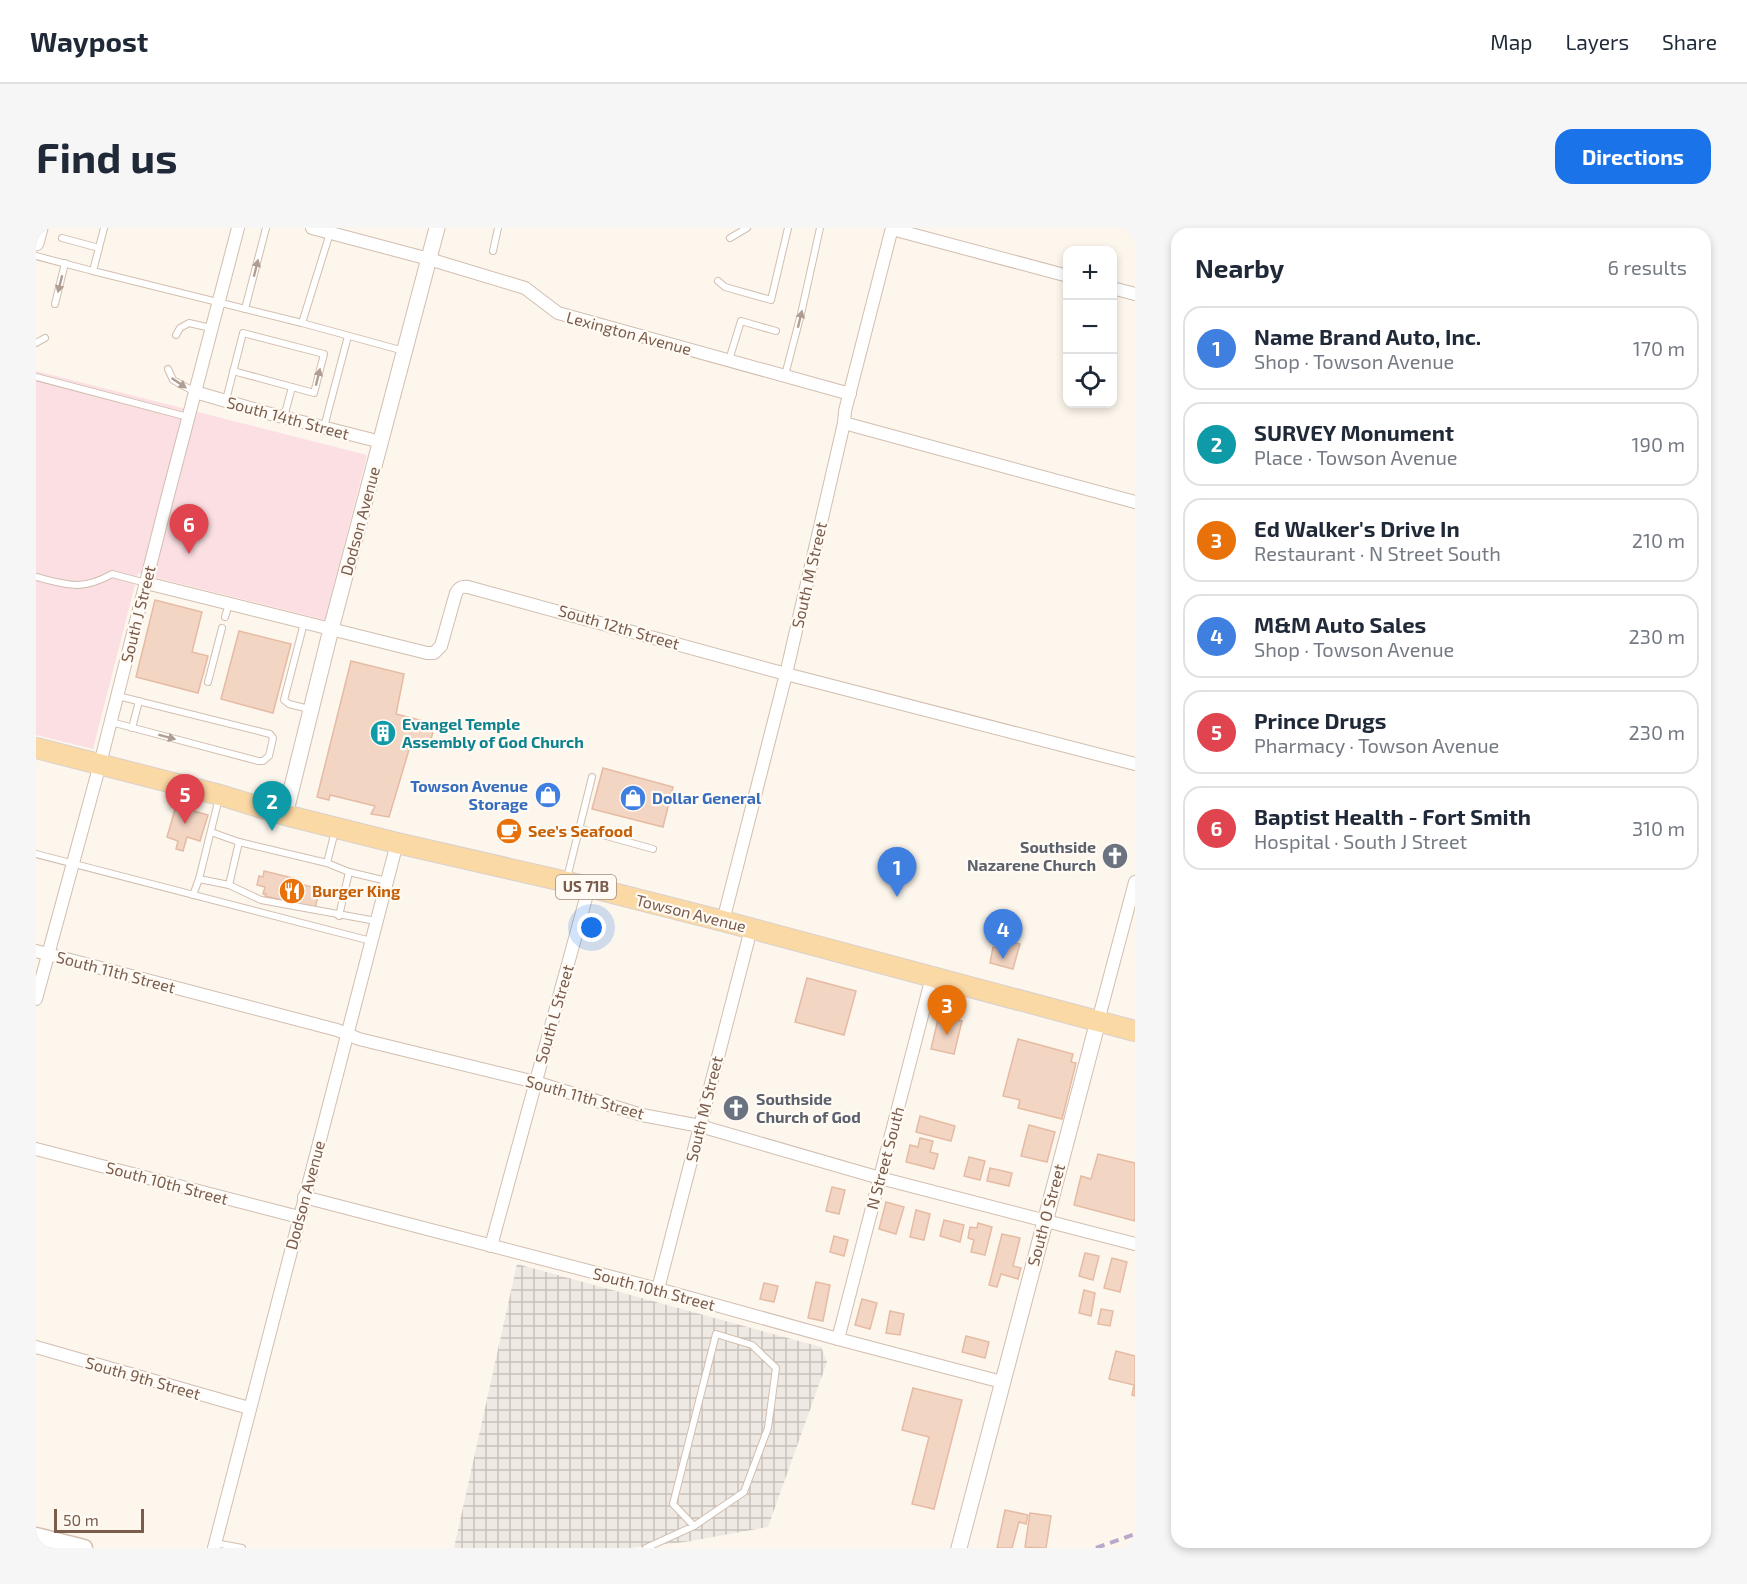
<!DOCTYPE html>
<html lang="en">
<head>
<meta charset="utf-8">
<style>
	body { margin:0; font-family:"Exo 2",sans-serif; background:#f6f6f7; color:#1f2937 }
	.controls { position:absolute; right:18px; top:18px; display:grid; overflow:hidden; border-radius:12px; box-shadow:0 3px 9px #0003 }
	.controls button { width:54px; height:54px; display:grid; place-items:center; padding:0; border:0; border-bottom:2px solid #e0e1e3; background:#fff; color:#1f2937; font:30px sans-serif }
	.scale { position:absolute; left:18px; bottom:15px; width:90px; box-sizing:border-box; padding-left:6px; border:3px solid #7a5c4d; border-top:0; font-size:16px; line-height:21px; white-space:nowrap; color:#7a5c4d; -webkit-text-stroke:4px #fffaf3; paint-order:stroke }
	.you { position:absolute; left:556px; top:700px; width:21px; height:21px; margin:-15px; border:4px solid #fff; border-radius:50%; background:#1a73e8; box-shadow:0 0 0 9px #1a73e833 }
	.badge { display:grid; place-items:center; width:39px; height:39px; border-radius:50%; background:#1a73e8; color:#fff; font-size:20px; font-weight:700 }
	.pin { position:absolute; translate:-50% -50px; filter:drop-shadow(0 2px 3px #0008) }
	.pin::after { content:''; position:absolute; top:32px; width:21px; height:18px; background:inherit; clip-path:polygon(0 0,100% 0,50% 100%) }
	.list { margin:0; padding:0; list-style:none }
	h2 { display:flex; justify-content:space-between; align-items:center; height:78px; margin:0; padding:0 24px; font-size:26px }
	h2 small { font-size:20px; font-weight:400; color:#747a83 }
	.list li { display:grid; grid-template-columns:39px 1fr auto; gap:18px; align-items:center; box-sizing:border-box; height:84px; margin:0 12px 12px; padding:0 12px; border:2px solid #e0e1e3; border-radius:18px }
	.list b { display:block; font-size:22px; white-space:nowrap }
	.list p { margin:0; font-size:20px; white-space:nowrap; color:#747a83 }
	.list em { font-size:20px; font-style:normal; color:#747a83 }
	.icon { flex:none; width:33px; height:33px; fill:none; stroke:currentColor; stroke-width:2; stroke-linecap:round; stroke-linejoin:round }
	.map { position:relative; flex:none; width:1099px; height:1320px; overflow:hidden; border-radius:18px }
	header { display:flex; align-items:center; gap:36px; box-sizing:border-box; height:84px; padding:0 30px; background:#fff; border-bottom:2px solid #e0e1e3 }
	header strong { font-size:28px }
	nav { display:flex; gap:33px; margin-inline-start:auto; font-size:21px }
	.intro { display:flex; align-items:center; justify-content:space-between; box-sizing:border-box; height:144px; padding:0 36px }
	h1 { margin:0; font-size:42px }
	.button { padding:15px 27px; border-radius:18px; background:#1a73e8; color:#fff; font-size:21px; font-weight:700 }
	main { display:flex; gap:36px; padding:0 36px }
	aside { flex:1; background:#fff; border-radius:18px; box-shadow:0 3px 9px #0003 }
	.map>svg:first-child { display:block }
</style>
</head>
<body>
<header>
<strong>Waypost</strong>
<nav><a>Map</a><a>Layers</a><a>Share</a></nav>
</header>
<div class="intro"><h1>Find us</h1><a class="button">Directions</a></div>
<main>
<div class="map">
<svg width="1099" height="1320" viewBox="0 0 1099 1320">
	<defs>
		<pattern id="industrial-grid" width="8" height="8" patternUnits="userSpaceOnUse" patternTransform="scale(1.5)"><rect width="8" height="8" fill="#efe9e4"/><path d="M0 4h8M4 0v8" fill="none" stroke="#c7c0bb"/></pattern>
	</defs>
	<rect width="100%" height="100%" fill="#fdf6ec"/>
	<polygon fill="url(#industrial-grid)" points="481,1036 785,1119 791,1134 732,1299 649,1314 593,1320 418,1320"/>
	<polygon fill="#fbdfe3" points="0,143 331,227 289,392 102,345 57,521 0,507"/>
	<g fill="#f3d5c3" stroke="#e6bba3" stroke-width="1.5">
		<polygon points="119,372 166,384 156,424 172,428 162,465 100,449"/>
		<polygon points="203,403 255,416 237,485 185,471"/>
		<polygon points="315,433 368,446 360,486 399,496 393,519 375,515 353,589 335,586 339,578 294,567 293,572 281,569"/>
		<polygon points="567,540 637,559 627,599 556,581"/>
		<polygon points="140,578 172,587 164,613 151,609 147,623 140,621 142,613 131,609"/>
		<polygon points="471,593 480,595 476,613 466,610"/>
		<polygon points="228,643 261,651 260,655 284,661 279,680 229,668 230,666 227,666 229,659 221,657 223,648 227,649"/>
		<polygon points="971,713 984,716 977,741 954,735 957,719 969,721"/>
		<polygon points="771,750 820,763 808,807 759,794"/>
		<polygon points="903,787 926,793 918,826 895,821"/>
		<polygon points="982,811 1037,826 1035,834 1040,835 1026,891 982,880 984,872 967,868"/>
		<polygon points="884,888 919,898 915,913 880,904"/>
		<polygon points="993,897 1019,904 1011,934 985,928"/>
		<polygon points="884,910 897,913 894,924 902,926 898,941 870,934 874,917 882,919"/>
		<polygon points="1062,926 1099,935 1099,993 1038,977 1045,948 1055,951"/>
		<polygon points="933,929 949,933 944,952 928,948"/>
		<polygon points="954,940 976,945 973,958 951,953"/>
		<polygon points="796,959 809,962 803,986 790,983"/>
		<polygon points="850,974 868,979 860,1006 843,1001"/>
		<polygon points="880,982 894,986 888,1012 874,1009"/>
		<polygon points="908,992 928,997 924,1014 904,1008"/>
		<polygon points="942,995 956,999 949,1027 935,1024 938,1012 932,1010 934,999 941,1000"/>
		<polygon points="966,1006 984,1010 977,1038 985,1040 982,1051 965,1046 961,1059 953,1057"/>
		<polygon points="798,1008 812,1012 808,1028 794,1024"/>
		<polygon points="1049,1025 1063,1028 1057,1052 1043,1048"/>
		<polygon points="1076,1030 1091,1034 1084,1064 1068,1060"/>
		<polygon points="780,1054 794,1057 787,1093 772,1090"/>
		<polygon points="728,1055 742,1058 738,1074 724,1071"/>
		<polygon points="1048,1062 1059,1065 1055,1088 1043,1085"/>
		<polygon points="826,1071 841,1075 834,1101 819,1097"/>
		<polygon points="1065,1081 1077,1083 1074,1098 1062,1096"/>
		<polygon points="854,1083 868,1086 864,1107 850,1105"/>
		<polygon points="930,1108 953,1114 949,1130 926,1124"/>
		<polygon points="1080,1123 1099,1128 1099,1168 1096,1167 1098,1157 1073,1151"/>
		<polygon points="877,1160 926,1172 898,1281 876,1276 893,1209 866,1202"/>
		<polygon points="969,1282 992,1287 990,1296 983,1294 976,1320 961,1320"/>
		<polygon points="994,1285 1015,1288 1010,1320 989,1319"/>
	</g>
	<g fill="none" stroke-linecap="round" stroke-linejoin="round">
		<defs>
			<g id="service">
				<polyline points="68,0 57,43 266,95 368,123"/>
				<polyline points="26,10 63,20"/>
				<polyline points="694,10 711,0"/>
				<polyline points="457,23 462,0"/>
				<polyline points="0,28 57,43"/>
				<polyline points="682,53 689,59 735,72 752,0"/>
				<polyline points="19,76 29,35"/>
				<polyline points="209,81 230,0"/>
				<polyline points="266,95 294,5"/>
				<polyline points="140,107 144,100 153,95 175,100"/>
				<polyline points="0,115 9,110"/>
				<polyline points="693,132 705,93 740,103"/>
				<polyline points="132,141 137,152 159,164"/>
				<polyline points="749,147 765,86 784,0"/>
				<polyline points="0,149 152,189"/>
				<polyline points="190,172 207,105 288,126 278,165 197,143"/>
				<polyline points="248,189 256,159"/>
				<polyline points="288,199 312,108"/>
				<path d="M0,349c32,8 46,14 76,-3l34,9"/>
				<polyline points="189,389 193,376"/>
				<polyline points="268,395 248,472 253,476 273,481"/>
				<polyline points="172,454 186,400"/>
				<polyline points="75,494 222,533 227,533 233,528 237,510 234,506 82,468"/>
				<polyline points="96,500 103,473"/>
				<polyline points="542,600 617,621"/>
				<polyline points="299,603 291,635 313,644 351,653"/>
				<polyline points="175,604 203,614 193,657"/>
				<polyline points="203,614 291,635"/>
				<polyline points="0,626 335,713"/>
				<polyline points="531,650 556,549"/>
				<polyline points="163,651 193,657 225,672 340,693"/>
				<polyline points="157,667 163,651 183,570"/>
				<polyline points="303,688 313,644"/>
				<polyline points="179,1315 206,1320"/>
				<polyline points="610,1320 658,1298 708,1264 732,1200 740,1140 716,1117 680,1106 637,1276 658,1298"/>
			</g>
			<g id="minor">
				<polyline points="276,0 393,31 489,60 522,85 814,166"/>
				<polyline points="856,1 1032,48"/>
				<polyline points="1076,60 1099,66"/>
				<polyline points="159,164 231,185 345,214"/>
				<polyline points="808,195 1099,274"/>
				<path d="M110,355l281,70h7l7,-7 15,-53c3,-6 6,-7 12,-6l318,87 349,90"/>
				<polyline points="687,693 750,446 808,195 809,183 856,0"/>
				<polyline points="0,723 301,802 323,811 499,854 606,887 664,898 844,950 1099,1016"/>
				<polyline points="0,771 64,536 131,271 202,0"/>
				<polyline points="1062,793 1099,654"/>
				<polyline points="0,921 263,989"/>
				<polyline points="268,969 622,1061 802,1111 966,1154"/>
				<polyline points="455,1018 553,659"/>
				<polyline points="622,1061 715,701"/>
				<polyline points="802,1111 896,749"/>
				<polyline points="0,1119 213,1180"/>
				<polyline points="178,1320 361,615"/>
			</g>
			<g id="tertiary">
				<polyline points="0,15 4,0"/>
				<polyline points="249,587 295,401 401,0"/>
				<polyline points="923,1320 1062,793"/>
			</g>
			<polyline id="secondary" points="0,1308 48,1320"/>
			<polyline id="primary" points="0,520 184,567 249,587 361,615 553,659 687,693 1099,803"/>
		</defs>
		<use href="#service" stroke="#d1beb0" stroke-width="8"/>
		<use href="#minor" stroke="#d1beb0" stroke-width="14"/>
		<use href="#tertiary" stroke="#d1beb0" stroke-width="17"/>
		<use href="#secondary" stroke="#d6c0b0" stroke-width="19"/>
		<use href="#primary" stroke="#dad1cd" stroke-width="22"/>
		<use href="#service" stroke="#fff" stroke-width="6"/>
		<use href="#minor" stroke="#fff" stroke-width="12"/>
		<use href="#tertiary" stroke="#fff" stroke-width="15"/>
		<use href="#secondary" stroke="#fff" stroke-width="16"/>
		<use href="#primary" stroke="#fbd9a5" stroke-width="20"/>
		<polyline stroke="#b9a8c9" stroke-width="4" stroke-dasharray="9 6" stroke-linecap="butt" points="1060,1320 1099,1306"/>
	</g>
	<defs><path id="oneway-solid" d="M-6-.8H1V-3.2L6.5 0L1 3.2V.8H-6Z" transform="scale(1.5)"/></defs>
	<g fill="#af9d94">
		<use href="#oneway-solid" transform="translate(220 40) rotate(-76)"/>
		<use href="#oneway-solid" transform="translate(24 56) rotate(104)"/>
		<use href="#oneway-solid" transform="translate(764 91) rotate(-76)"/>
		<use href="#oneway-solid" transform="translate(282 149) rotate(-76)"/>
		<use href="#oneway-solid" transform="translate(143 155) rotate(34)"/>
		<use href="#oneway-solid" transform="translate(131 509) rotate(15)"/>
	</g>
	<defs>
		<symbol id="building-disc" viewBox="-11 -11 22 22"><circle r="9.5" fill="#0f9aa8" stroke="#fffaf3"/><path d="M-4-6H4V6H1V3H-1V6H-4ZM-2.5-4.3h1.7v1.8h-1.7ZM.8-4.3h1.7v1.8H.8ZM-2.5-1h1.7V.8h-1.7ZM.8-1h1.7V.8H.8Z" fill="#fff"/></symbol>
		<symbol id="shop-disc" viewBox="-11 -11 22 22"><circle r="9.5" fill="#3f7fe0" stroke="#fffaf3"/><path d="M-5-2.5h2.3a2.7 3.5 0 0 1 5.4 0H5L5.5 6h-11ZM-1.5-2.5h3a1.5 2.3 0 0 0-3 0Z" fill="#fff"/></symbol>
		<symbol id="cafe-disc" viewBox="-11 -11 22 22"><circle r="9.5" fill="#e8710a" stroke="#fffaf3"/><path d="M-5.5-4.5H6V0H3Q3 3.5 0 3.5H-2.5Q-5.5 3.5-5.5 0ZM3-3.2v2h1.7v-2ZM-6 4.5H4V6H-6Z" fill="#fff"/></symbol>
		<symbol id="church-disc" viewBox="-11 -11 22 22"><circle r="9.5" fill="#6b7280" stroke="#fffaf3"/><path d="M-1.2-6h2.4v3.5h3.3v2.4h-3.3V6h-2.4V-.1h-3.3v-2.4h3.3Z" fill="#fff"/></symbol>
		<symbol id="restaurant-disc" viewBox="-11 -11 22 22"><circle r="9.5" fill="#e8710a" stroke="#fffaf3"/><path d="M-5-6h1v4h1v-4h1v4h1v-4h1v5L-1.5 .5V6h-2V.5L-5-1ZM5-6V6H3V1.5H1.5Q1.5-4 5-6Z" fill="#fff"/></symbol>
	</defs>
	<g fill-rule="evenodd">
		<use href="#building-disc" x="332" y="490" width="30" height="30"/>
		<use href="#shop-disc" x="497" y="552" width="30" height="30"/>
		<use href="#shop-disc" x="582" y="555" width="30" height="30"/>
		<use href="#cafe-disc" x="458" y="588" width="30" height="30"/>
		<use href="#church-disc" x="1064" y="613" width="30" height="30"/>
		<use href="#restaurant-disc" x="241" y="648" width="30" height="30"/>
		<use href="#church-disc" x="685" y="865" width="30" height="30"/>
	</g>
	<g text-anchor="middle" stroke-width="4.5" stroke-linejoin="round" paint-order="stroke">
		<rect fill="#fffaf3" stroke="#a28b7f" stroke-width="1.5" x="520" y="647" width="60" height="24" rx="4.5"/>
		<g font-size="15" font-weight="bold" fill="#7a5c4d">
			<text x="550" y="664">US 71B</text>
		</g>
		<g font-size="16" fill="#7a5c4d" stroke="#fffaf3">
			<text transform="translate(593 105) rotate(15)" y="6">Lexington Avenue</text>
			<text transform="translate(252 190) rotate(15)" y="6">South 14th Street</text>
			<text transform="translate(324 293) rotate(-75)" y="6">Dodson Avenue</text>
			<text transform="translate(773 347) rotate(-77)" y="6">South M Street</text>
			<text transform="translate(102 386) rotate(-76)" y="6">South J Street</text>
			<text transform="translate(583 399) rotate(16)" y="6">South 12th Street</text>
			<text transform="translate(655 685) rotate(14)" y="6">Towson Avenue</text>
			<text transform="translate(80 744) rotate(15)" y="6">South 11th Street</text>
			<text transform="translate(518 786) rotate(-74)" y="6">South L Street</text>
			<text transform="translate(549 869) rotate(16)" y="6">South 11th Street</text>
			<text transform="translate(668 881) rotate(-76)" y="6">South M Street</text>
			<text transform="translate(849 930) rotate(-75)" y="6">N Street South</text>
			<text transform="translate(131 955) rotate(15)" y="6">South 10th Street</text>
			<text transform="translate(269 967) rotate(-75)" y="6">Dodson Avenue</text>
			<text transform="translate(1010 987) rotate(-75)" y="6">South O Street</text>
			<text transform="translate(618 1061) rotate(15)" y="6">South 10th Street</text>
			<text transform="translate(107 1150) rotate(16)" y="6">South 9th Street</text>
		</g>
		<g font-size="16" font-weight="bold" fill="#0d838f" stroke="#fffaf3" text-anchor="start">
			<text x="366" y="502">Evangel Temple<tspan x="366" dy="18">Assembly of God Church</tspan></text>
		</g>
		<g font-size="16" font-weight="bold" fill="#366cbe" stroke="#fffaf3" text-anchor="end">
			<text x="492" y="564">Towson Avenue<tspan x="492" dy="18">Storage</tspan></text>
			<text x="616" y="576" text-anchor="start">Dollar General</text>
		</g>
		<g font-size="16" font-weight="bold" fill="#c56008" stroke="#fffaf3" text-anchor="start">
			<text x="492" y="609">See’s Seafood</text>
			<text x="276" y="669">Burger King</text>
		</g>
		<g font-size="16" font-weight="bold" fill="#5b616d" stroke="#fffaf3" text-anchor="end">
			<text x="1060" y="625">Southside<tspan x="1060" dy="18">Nazarene Church</tspan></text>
			<text x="720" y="877" text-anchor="start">Southside<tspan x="720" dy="18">Church of God</tspan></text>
		</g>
	</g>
</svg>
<div class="controls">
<button>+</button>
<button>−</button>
<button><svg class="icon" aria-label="locate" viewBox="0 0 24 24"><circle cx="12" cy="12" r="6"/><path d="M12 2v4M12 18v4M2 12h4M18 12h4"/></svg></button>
</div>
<div class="scale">50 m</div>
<div class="you"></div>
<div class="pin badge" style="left:861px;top:669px;background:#3f7fe0">1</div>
<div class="pin badge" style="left:236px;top:603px;background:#0f9aa8">2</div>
<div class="pin badge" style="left:911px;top:807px;background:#e8710a">3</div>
<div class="pin badge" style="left:967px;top:731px;background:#3f7fe0">4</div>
<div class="pin badge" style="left:149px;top:596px;background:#e0444e">5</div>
<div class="pin badge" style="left:153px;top:326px;background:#e0444e">6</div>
</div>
<aside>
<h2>Nearby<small>6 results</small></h2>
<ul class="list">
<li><span class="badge" style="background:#3f7fe0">1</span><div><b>Name Brand Auto, Inc.</b><p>Shop · Towson Avenue</p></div><em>170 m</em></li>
<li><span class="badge" style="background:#0f9aa8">2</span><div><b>SURVEY Monument</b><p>Place · Towson Avenue</p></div><em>190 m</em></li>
<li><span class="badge" style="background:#e8710a">3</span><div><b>Ed Walker's Drive In</b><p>Restaurant · N Street South</p></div><em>210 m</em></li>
<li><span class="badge" style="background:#3f7fe0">4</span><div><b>M&amp;M Auto Sales</b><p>Shop · Towson Avenue</p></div><em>230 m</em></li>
<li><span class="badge" style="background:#e0444e">5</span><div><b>Prince Drugs</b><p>Pharmacy · Towson Avenue</p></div><em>230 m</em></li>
<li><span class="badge" style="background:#e0444e">6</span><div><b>Baptist Health - Fort Smith</b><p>Hospital · South J Street</p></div><em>310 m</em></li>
</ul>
</aside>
</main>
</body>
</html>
